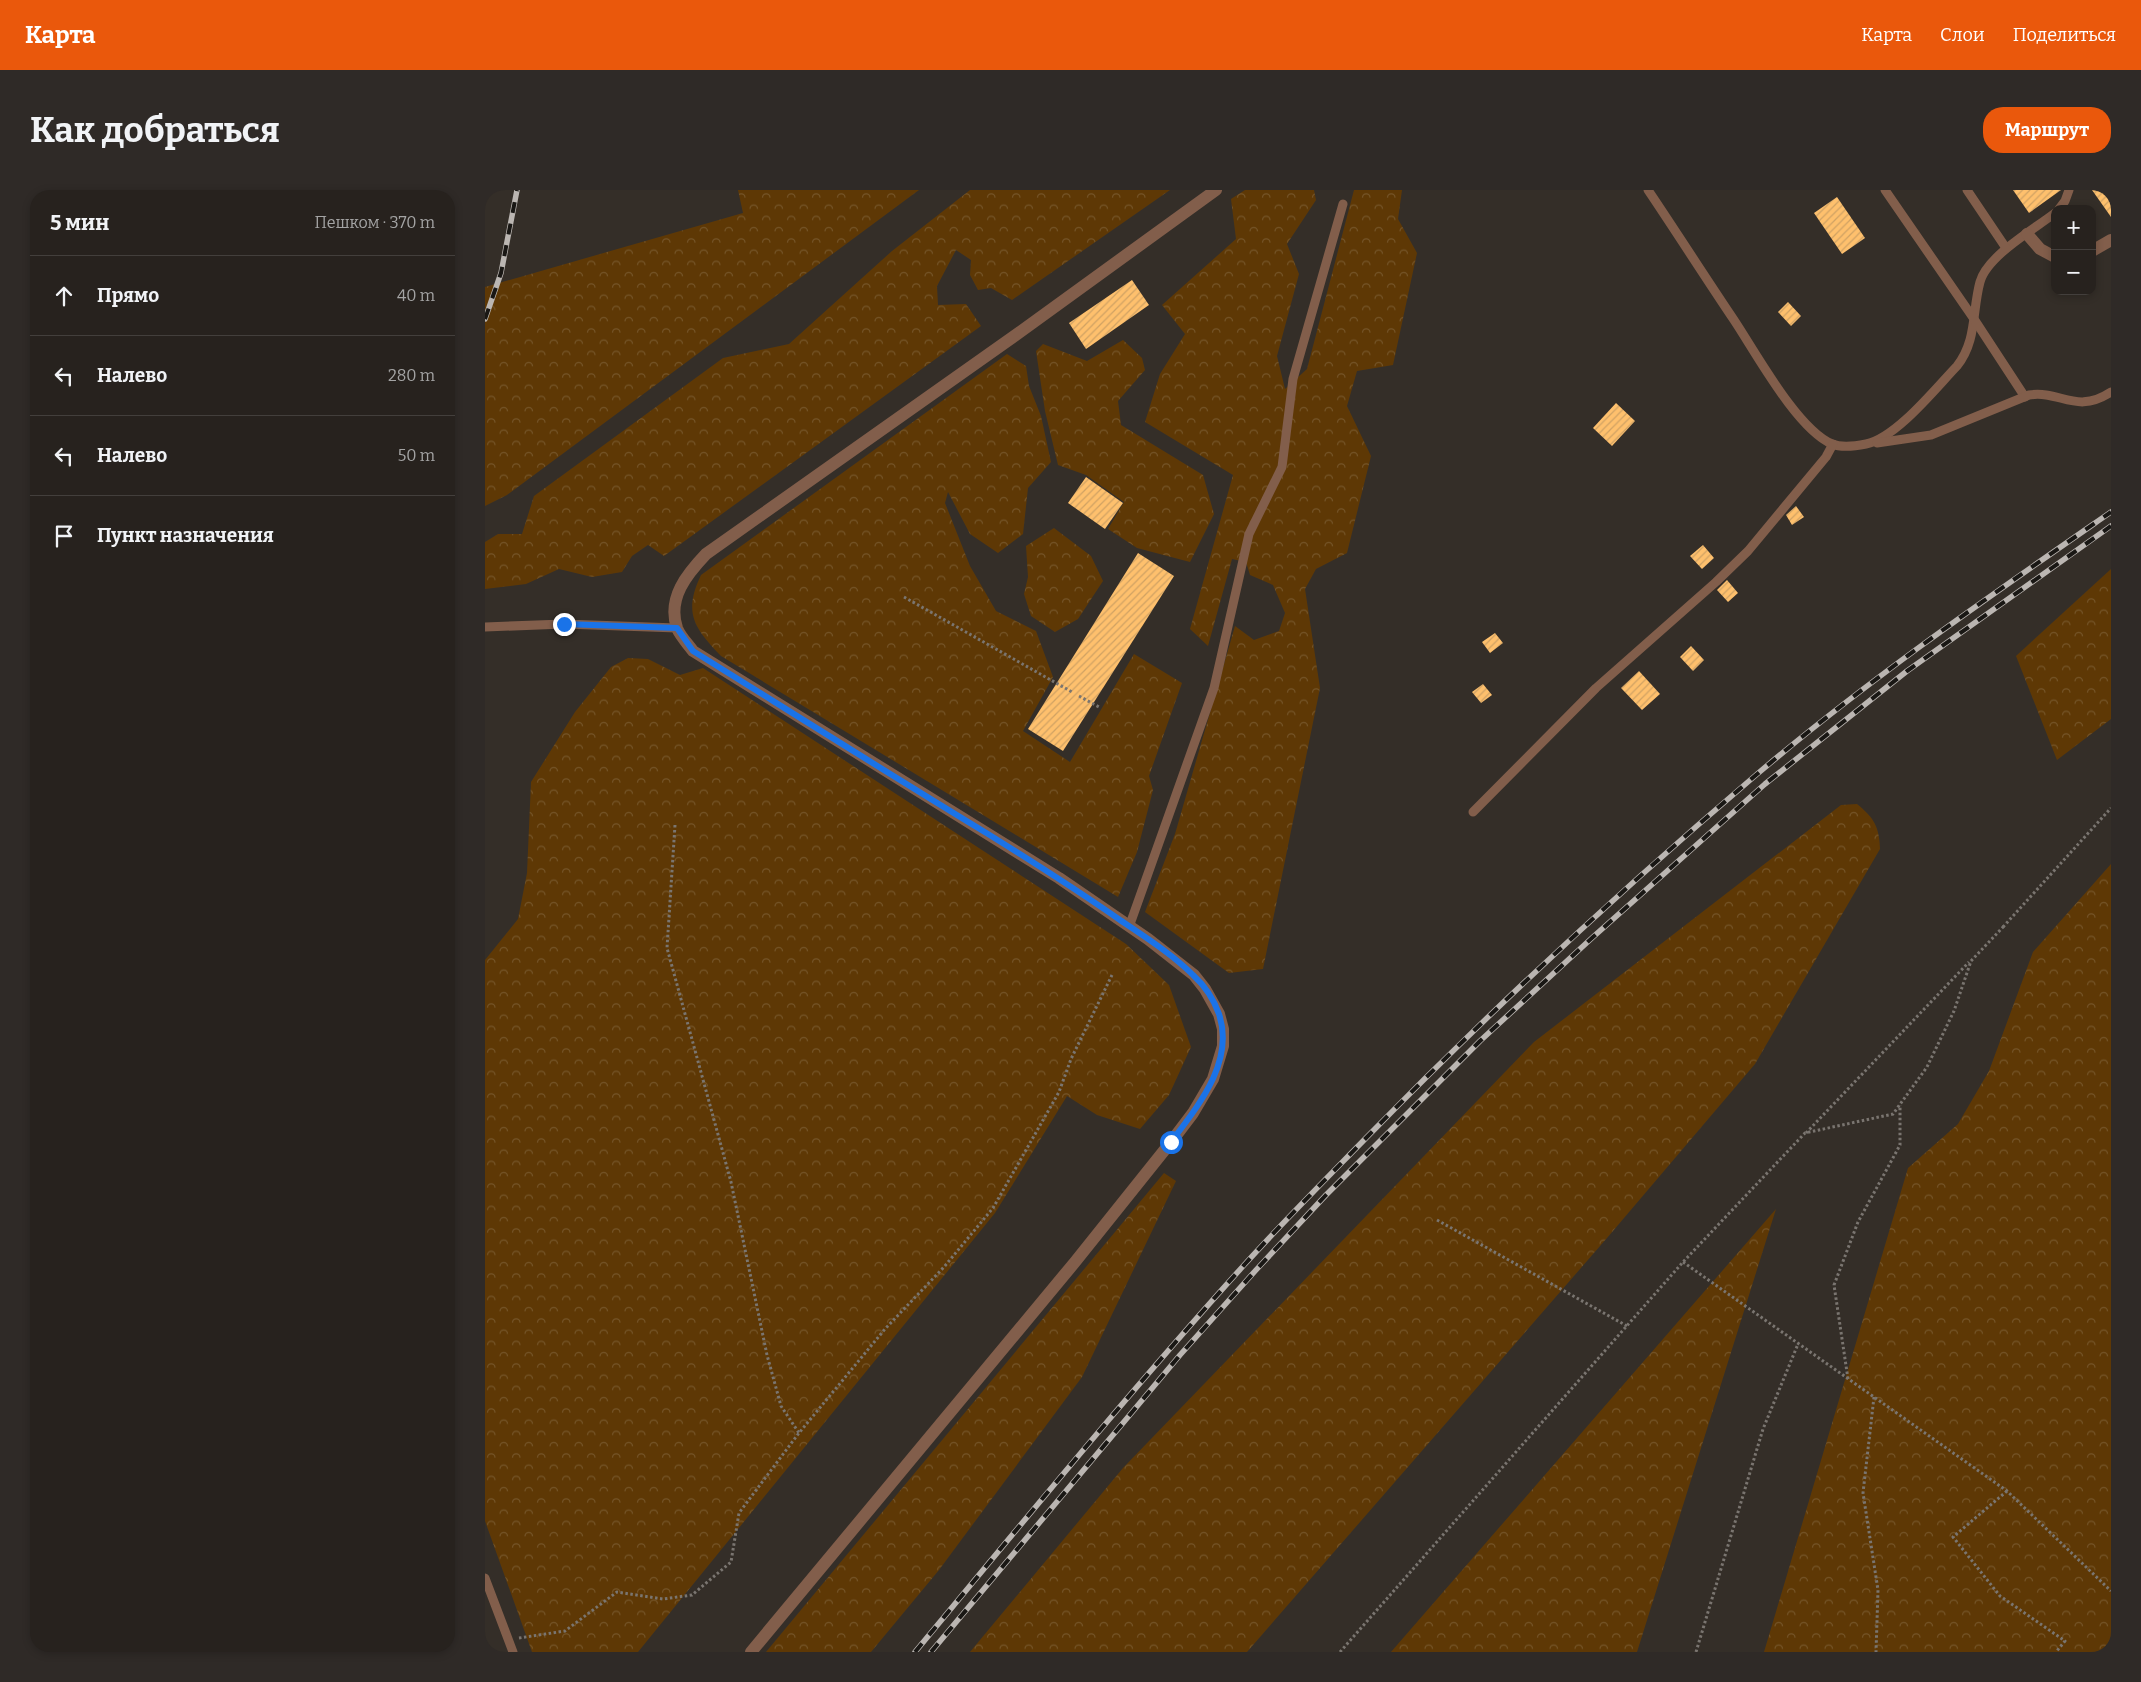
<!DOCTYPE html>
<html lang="ru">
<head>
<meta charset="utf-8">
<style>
	body { margin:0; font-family:Bitter,serif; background:#2f2a27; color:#f1f3f6 }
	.controls { position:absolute; right:15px; top:15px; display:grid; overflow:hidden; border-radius:10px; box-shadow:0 2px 8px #0003 }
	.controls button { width:45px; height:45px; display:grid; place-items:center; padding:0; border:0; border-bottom:1px solid #433f3c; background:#27221e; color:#f1f3f6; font:25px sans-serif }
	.stop { position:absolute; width:15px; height:15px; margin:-11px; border:4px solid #1a73e8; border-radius:50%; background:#fff }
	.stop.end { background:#1a73e8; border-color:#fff; box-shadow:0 1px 5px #0008 }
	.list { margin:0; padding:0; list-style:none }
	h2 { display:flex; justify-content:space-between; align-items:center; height:65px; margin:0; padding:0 20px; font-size:21px }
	h2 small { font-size:16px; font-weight:400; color:#a4a4a4 }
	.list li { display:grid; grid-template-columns:32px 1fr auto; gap:15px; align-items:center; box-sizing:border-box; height:80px; padding:0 20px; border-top:1px solid #433f3c }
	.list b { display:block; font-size:19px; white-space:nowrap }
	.list em { font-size:16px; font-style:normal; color:#a4a4a4 }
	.icon { flex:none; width:28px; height:28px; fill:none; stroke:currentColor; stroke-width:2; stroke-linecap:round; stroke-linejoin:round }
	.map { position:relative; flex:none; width:1626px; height:1462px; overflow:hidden; border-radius:20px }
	header { display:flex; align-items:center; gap:30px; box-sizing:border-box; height:70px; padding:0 25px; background:#ea580c; color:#fff }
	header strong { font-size:24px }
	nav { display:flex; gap:28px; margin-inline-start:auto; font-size:18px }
	.intro { display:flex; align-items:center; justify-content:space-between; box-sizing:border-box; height:120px; padding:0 30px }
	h1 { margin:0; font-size:35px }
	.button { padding:12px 22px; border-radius:20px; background:#ea580c; color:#fff; font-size:18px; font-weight:700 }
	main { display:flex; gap:30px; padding:0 30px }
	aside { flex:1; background:#27221e; border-radius:20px; box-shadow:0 2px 8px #0003 }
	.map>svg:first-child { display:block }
</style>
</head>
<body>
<header>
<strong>Карта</strong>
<nav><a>Карта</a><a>Слои</a><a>Поделиться</a></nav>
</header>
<div class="intro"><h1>Как добраться</h1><a class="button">Маршрут</a></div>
<main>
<aside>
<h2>5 мин<small>Пешком · 370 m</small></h2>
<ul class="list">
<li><svg class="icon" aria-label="ahead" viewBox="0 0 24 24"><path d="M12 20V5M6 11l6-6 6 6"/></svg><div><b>Прямо</b></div><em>40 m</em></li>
<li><svg class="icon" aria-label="left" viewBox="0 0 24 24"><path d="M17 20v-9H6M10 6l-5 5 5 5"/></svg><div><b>Налево</b></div><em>280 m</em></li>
<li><svg class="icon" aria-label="left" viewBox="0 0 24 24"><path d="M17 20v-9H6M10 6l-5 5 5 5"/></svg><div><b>Налево</b></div><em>50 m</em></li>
<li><svg class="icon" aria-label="arrive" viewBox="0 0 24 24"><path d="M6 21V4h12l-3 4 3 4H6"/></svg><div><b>Пункт назначения</b></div></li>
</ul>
</aside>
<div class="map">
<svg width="1626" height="1462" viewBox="0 0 1626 1462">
	<defs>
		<pattern id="forest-crowns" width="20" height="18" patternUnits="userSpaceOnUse" patternTransform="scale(1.25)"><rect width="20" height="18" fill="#5e3805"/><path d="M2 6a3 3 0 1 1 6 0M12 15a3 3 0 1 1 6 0" fill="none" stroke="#755529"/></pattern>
		<pattern id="building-hatch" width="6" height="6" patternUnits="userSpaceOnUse" patternTransform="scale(1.25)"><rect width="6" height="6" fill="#fec06d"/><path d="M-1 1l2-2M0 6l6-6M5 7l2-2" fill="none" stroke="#d0a263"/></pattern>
	</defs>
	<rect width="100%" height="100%" fill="#342e28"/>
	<g fill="url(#forest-crowns)">
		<polygon points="253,0 434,0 22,305 0,316 0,97 258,23"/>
		<polygon points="485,0 685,0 527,110 506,98 493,100 485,85 486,70 471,60 452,96 453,115 481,114 496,136 179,366 163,355 147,366 137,382 107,387 74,379 41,394 0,399 0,352 13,344 37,344 49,306 238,168 304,154 407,61"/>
		<polygon points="760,0 829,0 831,10 802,54 814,84 792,166 800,199 822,179 869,0 917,0 913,29 932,63 908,175 872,181 862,216 886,266 862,363 831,379 820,399 835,498 778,779 744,783 660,722 690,644 750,436 769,450 794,441 800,423 788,395 765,385 761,372 747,369 723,456 705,439 748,285 660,232 675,184 700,144 677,115 751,49 746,9"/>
		<polygon points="638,150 657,168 660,180 633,211 636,235 718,285 729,324 705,372 652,358 623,339 639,312 601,285 573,275 560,221 551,161 558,154 602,171"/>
		<path d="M522,164l19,12 3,20 12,30 10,46 -23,26 -5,46 -25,19 -28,-19 -22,-42 -3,11 25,63 26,45 40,20 17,46 -30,54 47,31 64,-108 48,29 -33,93 4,14 -16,62 -19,45 -397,-241c-27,-28 -38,-43 -20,-81z"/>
		<polygon points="569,338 606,366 618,391 593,429 570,442 546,426 539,404 543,387 541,356"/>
		<polygon points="1626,379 1626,529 1572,570 1531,466"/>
		<polygon points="143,468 163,469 195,485 218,478 641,754 684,795 706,857 684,905 655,939 612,925 582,906 510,1023 153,1462 47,1462 0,1331 0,770 33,729 42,683 46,592 90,522 126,477"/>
		<path d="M1372,614c17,14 22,22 23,45l-125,215 -148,174 -360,414h-277l153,-184 411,-426 307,-237z"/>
		<polygon points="1626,674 1626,1462 1279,1462 1423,978 1473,934 1504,881 1548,762"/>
		<polygon points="679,983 691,991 597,1187 454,1380 386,1462 281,1462"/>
		<polygon points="1291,1019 1152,1462 905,1462 906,1462"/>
	</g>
	<g fill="url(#building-hatch)">
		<polygon points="1528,0 1576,0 1544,23"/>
		<polygon points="1607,0 1626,0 1626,27"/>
		<polygon points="1352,7 1380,48 1357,64 1329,23"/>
		<polygon points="647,90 664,115 601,159 584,133"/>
		<polygon points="1303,112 1316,126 1306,136 1293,122"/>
		<polygon points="1131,213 1150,231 1127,256 1108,238"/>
		<polygon points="601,287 638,313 620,339 583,313"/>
		<polygon points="1311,316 1319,327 1307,335 1301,325"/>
		<polygon points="1218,355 1229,368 1217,379 1205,366"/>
		<polygon points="653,363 689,386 578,561 543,539"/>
		<polygon points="1242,390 1253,403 1243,412 1232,400"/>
		<polygon points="1010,443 1018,453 1005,463 997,452"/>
		<polygon points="1206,456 1219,470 1208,481 1195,467"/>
		<polygon points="1154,481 1175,504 1157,520 1136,498"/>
		<polygon points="998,494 1007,505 996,513 987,502"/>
	</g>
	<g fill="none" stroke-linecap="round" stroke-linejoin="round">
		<g stroke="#7a7570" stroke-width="3" stroke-dasharray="2.5 2.5" stroke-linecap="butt">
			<polyline points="419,407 587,502"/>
			<polyline points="594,506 614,517"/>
			<polyline points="190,635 182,758 246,992 282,1165 296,1216 314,1243"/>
			<polyline points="1518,737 1626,618"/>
			<polyline points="1321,943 1484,772"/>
			<polyline points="952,1030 1142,1136"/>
			<polyline points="1198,1072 1522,1301 1626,1401"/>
			<polyline points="1363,1189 1349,1095 1373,1032 1415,955 1415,915"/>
			<polyline points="1389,1207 1378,1303 1393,1400 1391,1462"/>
			<polyline points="1522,1301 1468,1347 1515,1406 1580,1451 1571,1462"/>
			<polyline points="34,1448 80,1441 132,1402 178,1409 207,1405 246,1372 254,1323 314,1243 400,1139 459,1077 508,1018 574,902 586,869 627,785"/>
			<polyline points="855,1462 1198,1072 1320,943 1408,924 1442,877 1469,821 1486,771 1519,736"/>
			<polyline points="1211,1462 1278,1239 1313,1154"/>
		</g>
		<g stroke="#825e4b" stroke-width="9">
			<path d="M1163,0c29,43 57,87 86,130 22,33 63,109 98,124 10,4 24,2 34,0 30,-6 69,-55 91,-78 20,-25 15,-55 23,-84 7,-26 53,-52 75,-69"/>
			<polyline points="1400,0 1489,129 1540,207"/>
			<polyline points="1482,0 1521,58"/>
			<polyline points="1574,19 1580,11 1584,0"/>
			<path d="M1392,253l54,-8 98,-40c32,-5 47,20 82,-3"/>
			<polyline points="0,437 79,434 192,438"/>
			<polyline points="988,622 1111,498 1231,392 1263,361 1341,267 1348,254"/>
			<polyline points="644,737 729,498 764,344 797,277 808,189 858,14"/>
			<polyline points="0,1388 28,1462"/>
		</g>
		<g stroke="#825e4b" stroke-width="12">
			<polyline points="1542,44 1555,59 1570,67"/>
			<polyline points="1607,61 1626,50"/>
			<path d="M266,1462l324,-390 96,-120 22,-29 20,-34 10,-33v-17l-4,-15 -14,-25 -11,-14 -46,-36 -89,-61 -366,-227c-5,-7 -13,-15 -16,-23 -10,-30 10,-54 29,-74l307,-217 203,-147"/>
		</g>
		<defs>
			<g id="rail">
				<polyline points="0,129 16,83 32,0"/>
				<path d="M430,1462c108,-130 216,-262 330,-388 39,-43 80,-84 121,-126 124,-127 255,-248 390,-363 113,-96 234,-179 355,-263"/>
				<polyline points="446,1462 695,1165 771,1080 841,1005 995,851 1108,747 1280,594 1422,481 1626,336"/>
			</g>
		</defs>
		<use href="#rail" stroke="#bbb6b2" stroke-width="5.5"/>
		<use href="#rail" stroke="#191714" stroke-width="4" stroke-dasharray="11" stroke-linecap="butt"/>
	</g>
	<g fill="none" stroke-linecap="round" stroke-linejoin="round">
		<path stroke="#1a73e8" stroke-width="6" d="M79,434l113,4 16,23c98,61 196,123 295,183 45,28 89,56 132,86 25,17 52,34 73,55 11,10 21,25 26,39 16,48 -21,92 -48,128"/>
	</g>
</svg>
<div class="controls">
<button>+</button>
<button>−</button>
</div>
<div class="stop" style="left:686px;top:952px"></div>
<div class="stop end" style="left:79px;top:434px"></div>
</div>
</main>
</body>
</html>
